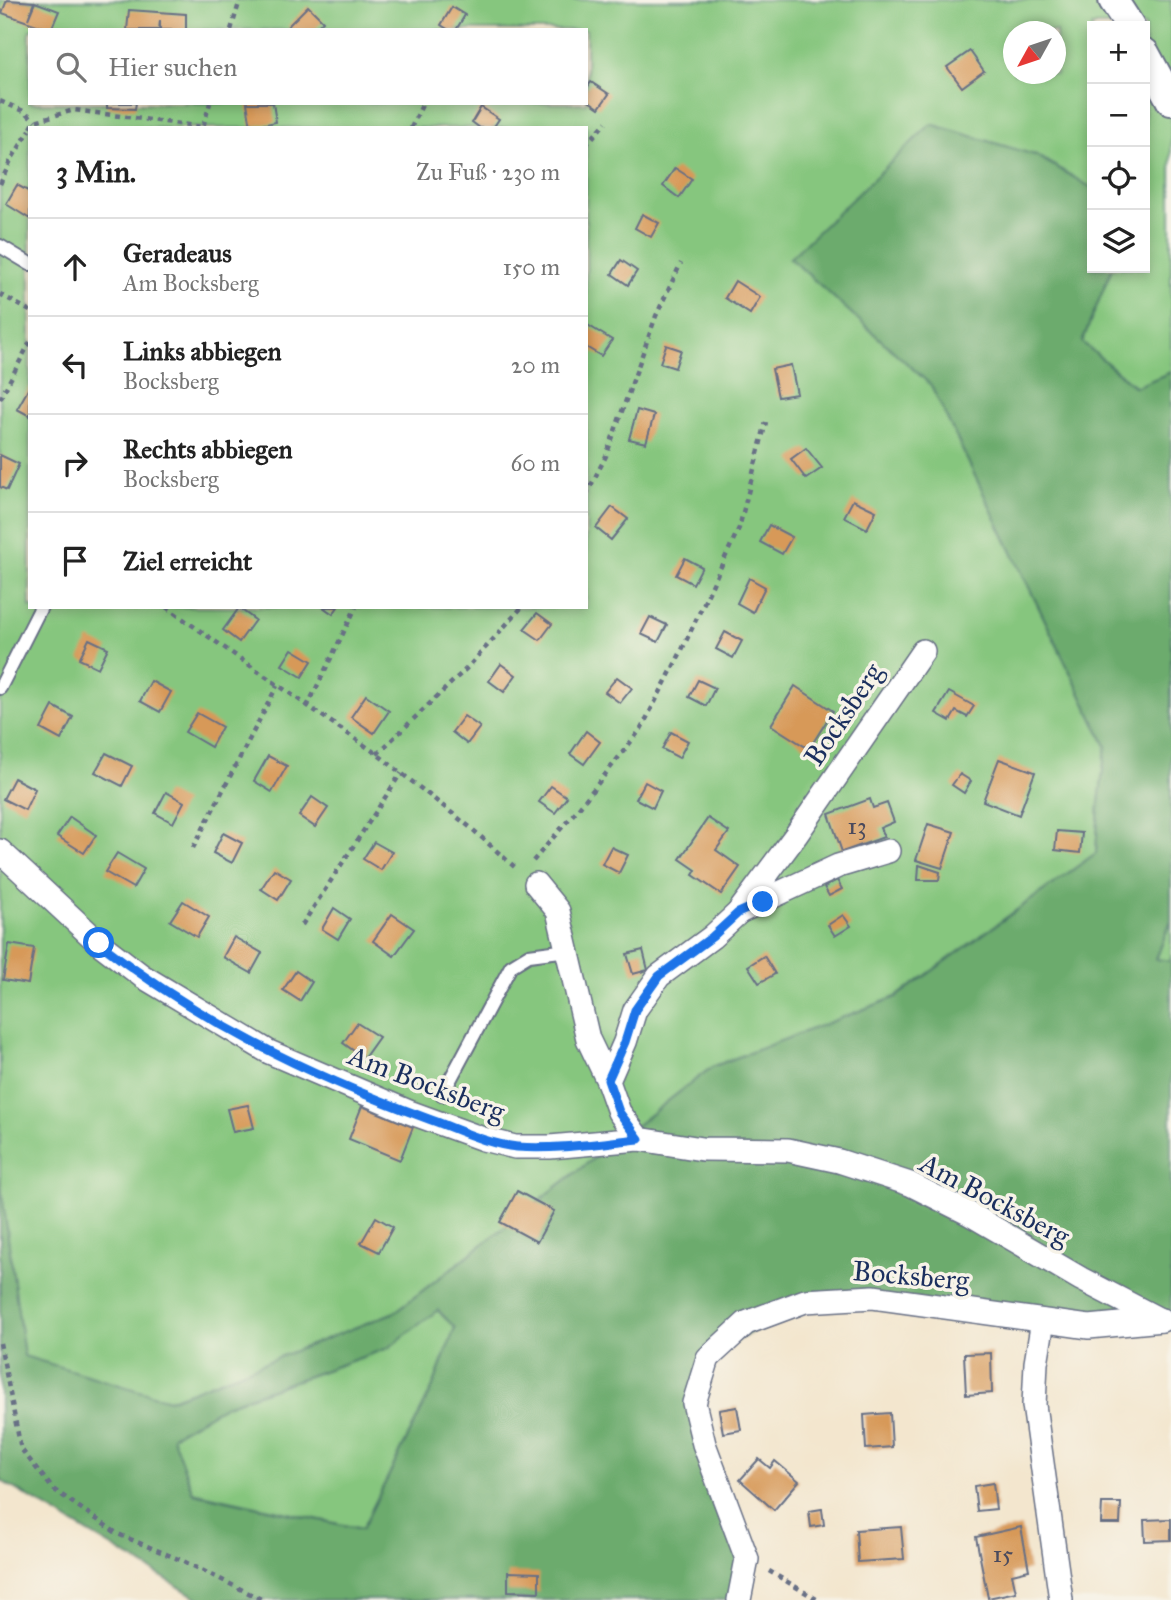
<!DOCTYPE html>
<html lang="de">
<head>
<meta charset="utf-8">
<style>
	body { margin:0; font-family:"IM FELL Great Primer",serif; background:#f2f2f2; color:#222 }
	.controls { position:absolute; right:21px; top:21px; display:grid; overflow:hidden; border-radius:0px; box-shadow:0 4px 10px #0003 }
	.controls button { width:63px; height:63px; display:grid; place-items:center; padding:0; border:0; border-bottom:2px solid #e0e0e0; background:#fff; color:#222; font:35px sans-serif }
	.compass { position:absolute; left:1003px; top:21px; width:63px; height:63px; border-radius:50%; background:#fff; box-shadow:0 4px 10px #0003; rotate:230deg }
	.stop { position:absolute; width:21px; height:21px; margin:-16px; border:5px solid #1a73e8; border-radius:50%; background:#fff }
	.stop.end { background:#1a73e8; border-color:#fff; box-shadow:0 2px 7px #0008 }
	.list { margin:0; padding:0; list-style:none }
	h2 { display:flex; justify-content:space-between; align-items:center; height:91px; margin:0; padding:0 28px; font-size:30px }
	h2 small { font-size:23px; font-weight:400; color:#767676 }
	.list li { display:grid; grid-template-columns:46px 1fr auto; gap:21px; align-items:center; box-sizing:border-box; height:98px; padding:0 28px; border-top:2px solid #e0e0e0 }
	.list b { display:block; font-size:26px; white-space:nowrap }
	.list p { margin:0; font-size:23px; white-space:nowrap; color:#767676 }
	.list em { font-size:23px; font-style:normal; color:#767676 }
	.icon { flex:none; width:38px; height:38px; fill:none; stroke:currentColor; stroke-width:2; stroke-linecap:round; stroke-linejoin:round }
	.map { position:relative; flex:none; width:1171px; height:1600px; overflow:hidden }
	.search { position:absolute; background:#fff; box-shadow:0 4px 10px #0003; left:28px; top:28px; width:560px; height:77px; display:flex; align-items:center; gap:18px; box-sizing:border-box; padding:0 24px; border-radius:0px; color:#767676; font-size:26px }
	.panel { position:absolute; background:#fff; box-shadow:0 4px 10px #0003; left:28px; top:126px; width:560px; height:483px; border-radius:0px }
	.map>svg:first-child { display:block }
</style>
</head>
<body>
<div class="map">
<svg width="1171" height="1600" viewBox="0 0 1171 1600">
	<rect width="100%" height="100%" fill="#f7f3e8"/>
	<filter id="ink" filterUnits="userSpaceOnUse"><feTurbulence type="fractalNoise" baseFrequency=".0143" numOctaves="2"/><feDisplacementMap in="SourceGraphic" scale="14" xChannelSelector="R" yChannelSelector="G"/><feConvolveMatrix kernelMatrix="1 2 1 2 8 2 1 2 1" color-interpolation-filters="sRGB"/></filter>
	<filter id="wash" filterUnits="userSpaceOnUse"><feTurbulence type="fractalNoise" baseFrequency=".00686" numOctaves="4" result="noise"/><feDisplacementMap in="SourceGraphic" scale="28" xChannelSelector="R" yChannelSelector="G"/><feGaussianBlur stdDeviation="1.57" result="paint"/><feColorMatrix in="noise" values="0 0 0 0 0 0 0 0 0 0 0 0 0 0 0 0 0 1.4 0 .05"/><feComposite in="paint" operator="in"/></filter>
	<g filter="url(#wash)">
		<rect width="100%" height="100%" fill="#f3e6ce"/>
		<g fill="#86c67e" stroke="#507a6e" stroke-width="2" fill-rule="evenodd">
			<path d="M0,0h1171v372l-35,15 -54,-45 30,-74h33v-242h-53v162l-57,-34 -245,104 141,127 175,361 -7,57 -3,50 -200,144 -184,70 -317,245 -226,88 -145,-43 -24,-179zM30,30h556v73h-556zM1014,32h42v42h-42zM30,128h556v479h-556z"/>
			<polygon points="1171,920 1171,961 1156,960"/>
			<polygon points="437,1310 455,1327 432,1389 362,1529 193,1492 172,1436 226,1405 388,1348"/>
		</g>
		<path fill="#6cab6d" stroke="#446d66" stroke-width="2" fill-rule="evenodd" d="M931,124l104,31 57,33v80h20l-30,74 53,45 36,-15v548l-15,39 15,2v359l-366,-19 -97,57 -14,45 53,156 -8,41h-538l-201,-120v-302l24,178 145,44 226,-88 317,-245 184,-70 200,-144 3,-50 7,-57 -175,-361 -141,-127zM438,1310l17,18 -23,61 -70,140 -169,-36 -21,-57 54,-31 162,-57z"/>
		<g id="blocks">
			<g fill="#d79959">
				<polygon points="7,0 34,2 28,19 35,2 59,11 51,30 2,13"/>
				<polygon points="308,6 323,21 314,30 292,30 288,26"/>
				<polygon points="452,7 465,15 456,30 449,30 441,25"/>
				<polygon points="129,10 186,14 186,30 160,30 160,20 159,30 127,30"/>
				<polygon points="970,51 984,71 962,87 947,67"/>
				<polygon points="591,82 609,94 599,108 586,99 586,89"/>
				<polygon points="107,103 136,103 135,109 107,108"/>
				<polygon points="247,103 273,103 276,122 251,127"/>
				<polygon points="481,107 499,119 493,128 480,128 472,122"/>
				<polygon points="675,168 692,179 679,198 663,186"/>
				<polygon points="17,185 30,192 30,219 6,204"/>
				<polygon points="642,214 659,223 651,237 635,228"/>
				<polygon points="621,260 637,271 628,285 612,274"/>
				<polygon points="735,281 760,297 750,314 725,298"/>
				<polygon points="586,324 612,340 601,356 586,347"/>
				<polygon points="666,345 681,350 675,368 660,363"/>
				<polygon points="791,365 797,394 778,397 772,369"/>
				<polygon points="30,386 30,416 17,409"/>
				<polygon points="637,410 654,415 646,443 629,439"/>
				<polygon points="806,448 822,468 806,479 791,459"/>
				<polygon points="0,455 19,464 7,490 0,487"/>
				<polygon points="853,500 876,511 867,529 844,517"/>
				<polygon points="612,507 628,519 611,540 596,528"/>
				<polygon points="769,525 792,537 782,554 760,542"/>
				<polygon points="685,558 702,567 693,584 676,575"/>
				<polygon points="749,578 765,587 753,612 737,603"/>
				<polygon points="323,607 338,607 333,614"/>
				<polygon points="239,608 255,620 239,642 223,630"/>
				<polygon points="537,613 552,624 540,640 524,629"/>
				<polygon points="650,617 667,625 658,642 641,634"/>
				<polygon points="725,632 742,641 733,658 716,649"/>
				<polygon points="89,639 108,648 98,668 79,659"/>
				<polygon points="292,649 312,661 302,677 282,665"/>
				<polygon points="501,664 516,675 504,692 489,681"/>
				<polygon points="617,677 632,688 620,703 605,692"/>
				<polygon points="698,680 715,688 706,706 689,697"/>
				<polygon points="151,681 171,692 160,712 140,701"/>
				<polygon points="795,686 833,711 809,749 771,725"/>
				<polygon points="949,692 974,706 967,717 956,711 950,721 936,713"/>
				<polygon points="366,695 389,711 374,733 351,717"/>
				<polygon points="53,706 73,717 61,740 41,729"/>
				<polygon points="197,713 222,727 211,747 185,732"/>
				<polygon points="464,716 480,727 467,744 452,732"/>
				<polygon points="586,731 600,742 584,764 570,754"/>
				<polygon points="671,732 688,741 679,758 662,749"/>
				<polygon points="106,753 132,766 122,786 95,772"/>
				<polygon points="268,756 287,766 272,792 254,781"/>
				<polygon points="999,759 1035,772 1019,815 983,801"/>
				<polygon points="960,774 971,781 964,793 952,785"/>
				<polygon points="14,778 35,789 25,810 3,799"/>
				<polygon points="645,782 661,791 653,808 636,799"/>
				<polygon points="551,786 567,797 555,813 539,802"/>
				<polygon points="166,792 184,802 173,823 155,813"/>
				<polygon points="312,797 328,808 315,827 299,816"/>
				<polygon points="870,799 873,808 887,803 894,822 880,828 884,837 842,852 829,814"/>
				<polygon points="70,817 96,835 84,853 57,836"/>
				<polygon points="708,818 729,832 716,850 740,867 721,894 693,875 696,870 680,859"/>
				<polygon points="928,824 954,832 942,868 916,860"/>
				<polygon points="1057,831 1082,833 1080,853 1055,850"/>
				<polygon points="223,833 242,843 232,863 213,853"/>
				<polygon points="374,842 392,852 381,870 363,859"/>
				<polygon points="611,847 628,855 619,873 602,864"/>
				<polygon points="117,853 144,869 133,888 105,872"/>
				<polygon points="919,865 940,872 939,880 918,880"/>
				<polygon points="274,869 291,879 278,900 261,889"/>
				<polygon points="837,880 842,889 829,896 824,887"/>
				<polygon points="183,901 209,917 197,937 170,921"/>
				<polygon points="334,908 350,919 338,939 322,929"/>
				<polygon points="392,914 414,929 394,956 373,941"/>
				<polygon points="843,915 851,926 835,936 828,925"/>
				<polygon points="234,937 262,953 251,973 223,957"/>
				<polygon points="9,944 34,948 28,984 3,980"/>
				<polygon points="643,950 648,970 633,974 627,954"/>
				<polygon points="764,956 775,974 759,983 748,966"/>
				<polygon points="296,971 312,982 300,1001 283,990"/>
				<polygon points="357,1023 379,1037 364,1058 343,1043"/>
				<polygon points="248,1105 254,1128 233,1132 227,1109"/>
				<polygon points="362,1106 413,1127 400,1160 349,1139"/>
				<polygon points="517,1191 554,1211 537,1242 500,1222"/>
				<polygon points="376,1217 393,1227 379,1252 361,1243"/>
				<polygon points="991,1353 992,1393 966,1395 964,1354"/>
				<polygon points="737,1407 741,1430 723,1433 719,1410"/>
				<polygon points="890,1413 892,1447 866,1449 864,1415"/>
				<polygon points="759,1459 770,1468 775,1461 799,1481 774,1510 740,1480"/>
				<polygon points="993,1483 996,1509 977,1511 974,1486"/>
				<polygon points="1102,1503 1121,1503 1120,1524 1101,1524"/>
				<polygon points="822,1509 824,1525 811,1527 809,1511"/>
				<polygon points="1171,1519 1171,1540 1145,1541 1144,1520"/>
				<polygon points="901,1527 904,1559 858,1562 856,1530"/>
				<polygon points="1021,1527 1029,1570 1012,1574 1016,1592 988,1598 976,1537"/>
				<polygon points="508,1572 539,1573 539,1592 508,1591"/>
			</g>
		</g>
	</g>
	<g filter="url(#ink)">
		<use href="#blocks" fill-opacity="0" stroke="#676f85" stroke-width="2"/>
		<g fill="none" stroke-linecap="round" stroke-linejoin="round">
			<defs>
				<g id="service">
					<polyline points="0,246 30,264"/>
					<polyline points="0,688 41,607"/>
					<polyline points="442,1095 511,966 529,955 568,950"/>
				</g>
				<g id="minor">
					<polyline points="0,851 99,943 142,976 269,1052 409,1112 483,1139 515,1147 550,1147 639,1139 702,1149 788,1150 839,1161 910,1184 970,1214 1081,1279 1160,1320"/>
					<polyline points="536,884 558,911 588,1039 608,1081"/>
					<polyline points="739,912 838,866 888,851"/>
					<polyline points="639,1139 619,1112 608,1081 625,1042 635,1010 659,976 712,937 738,913 796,835 923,651"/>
					<polyline points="1043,1321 1036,1363 1034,1405 1061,1600"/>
					<polyline points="739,1600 747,1559 704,1444 694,1403 708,1358 746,1323 805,1301 873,1297 1089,1327 1162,1320"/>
				</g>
				<g id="tertiary">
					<polyline points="1113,0 1130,26"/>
					<polyline points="1145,53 1171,101"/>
				</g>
			</defs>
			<use href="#service" stroke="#676f85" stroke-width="16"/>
			<use href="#minor" stroke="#676f85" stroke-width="26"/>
			<use href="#tertiary" stroke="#676f85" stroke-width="32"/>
			<g stroke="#676f85" stroke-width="4.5" stroke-dasharray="5 5" stroke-linecap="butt">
				<polyline points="231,30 240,0"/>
				<polyline points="0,101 26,112 35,121"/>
				<polyline points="31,128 35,121 74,110 203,127 210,103"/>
				<polyline points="411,128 423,103"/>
				<polyline points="586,145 606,122"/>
				<polyline points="0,184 11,160 30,130"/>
				<polyline points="0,294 30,311"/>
				<polyline points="0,399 30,342"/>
				<polyline points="586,495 606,456 656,316 681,263"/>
				<polyline points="166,607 377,754 471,828 518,870"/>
				<polyline points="307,707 356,607"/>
				<polyline points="377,754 469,666 522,607"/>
				<polyline points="193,848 277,686"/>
				<polyline points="533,861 577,810 641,729 680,654 739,528 766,422"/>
				<polyline points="302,925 401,773"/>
				<polyline points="0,1343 21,1449 53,1489 118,1534 183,1561 263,1600"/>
				<polyline points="769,1571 818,1600"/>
			</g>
			<use href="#service" stroke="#fff" stroke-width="12"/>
			<use href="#minor" stroke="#fff" stroke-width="23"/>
			<use href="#tertiary" stroke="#fff" stroke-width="28"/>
		</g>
	</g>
	<g fill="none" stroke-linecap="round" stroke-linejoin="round" filter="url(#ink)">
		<path stroke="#1a73e8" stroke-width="9" d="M99,943c100,78 207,131 327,175 29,10 60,26 91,29 40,3 82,-4 122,-8l-20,-27 -11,-32 17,-38 10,-32 24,-34 53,-39 26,-24 25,-11"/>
	</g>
	<g text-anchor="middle" stroke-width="7" stroke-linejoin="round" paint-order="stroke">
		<g font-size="24" fill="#4a4a5d">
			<text x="857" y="834">13</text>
			<text x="1003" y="1562">15</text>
		</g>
		<g font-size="28" fill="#1b2f5e" stroke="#f7f3e8">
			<text transform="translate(843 714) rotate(-56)" y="10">Bocksberg</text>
			<text transform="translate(427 1083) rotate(21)" y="10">Am Bocksberg</text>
			<text transform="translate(995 1199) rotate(28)" y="10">Am Bocksberg</text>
			<text transform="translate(911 1275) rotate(5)" y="10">Bocksberg</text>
		</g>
	</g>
</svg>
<div class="controls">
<button>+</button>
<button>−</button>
<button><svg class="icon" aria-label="locate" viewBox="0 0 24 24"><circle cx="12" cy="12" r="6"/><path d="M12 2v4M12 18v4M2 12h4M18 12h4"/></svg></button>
<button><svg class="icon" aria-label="layers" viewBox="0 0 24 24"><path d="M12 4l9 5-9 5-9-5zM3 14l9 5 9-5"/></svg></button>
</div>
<svg class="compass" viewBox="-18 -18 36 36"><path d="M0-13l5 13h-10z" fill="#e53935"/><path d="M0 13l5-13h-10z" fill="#767676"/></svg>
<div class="stop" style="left:99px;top:943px"></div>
<div class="stop end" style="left:763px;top:902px"></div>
<div class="search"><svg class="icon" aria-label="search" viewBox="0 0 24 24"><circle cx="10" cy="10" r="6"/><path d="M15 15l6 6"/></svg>Hier suchen</div>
<section class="panel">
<h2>3 Min.<small>Zu Fuß · 230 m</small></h2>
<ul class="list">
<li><svg class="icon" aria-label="ahead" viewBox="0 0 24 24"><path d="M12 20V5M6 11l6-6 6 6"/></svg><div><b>Geradeaus</b><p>Am Bocksberg</p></div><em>150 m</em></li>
<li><svg class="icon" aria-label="left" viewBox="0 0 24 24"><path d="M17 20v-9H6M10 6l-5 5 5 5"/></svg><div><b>Links abbiegen</b><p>Bocksberg</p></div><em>20 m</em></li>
<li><svg class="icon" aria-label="right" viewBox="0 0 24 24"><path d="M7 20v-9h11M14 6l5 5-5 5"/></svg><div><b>Rechts abbiegen</b><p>Bocksberg</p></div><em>60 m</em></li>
<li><svg class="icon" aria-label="arrive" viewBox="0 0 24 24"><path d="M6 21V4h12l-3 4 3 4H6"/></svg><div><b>Ziel erreicht</b></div></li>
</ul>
</section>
</div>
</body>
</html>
